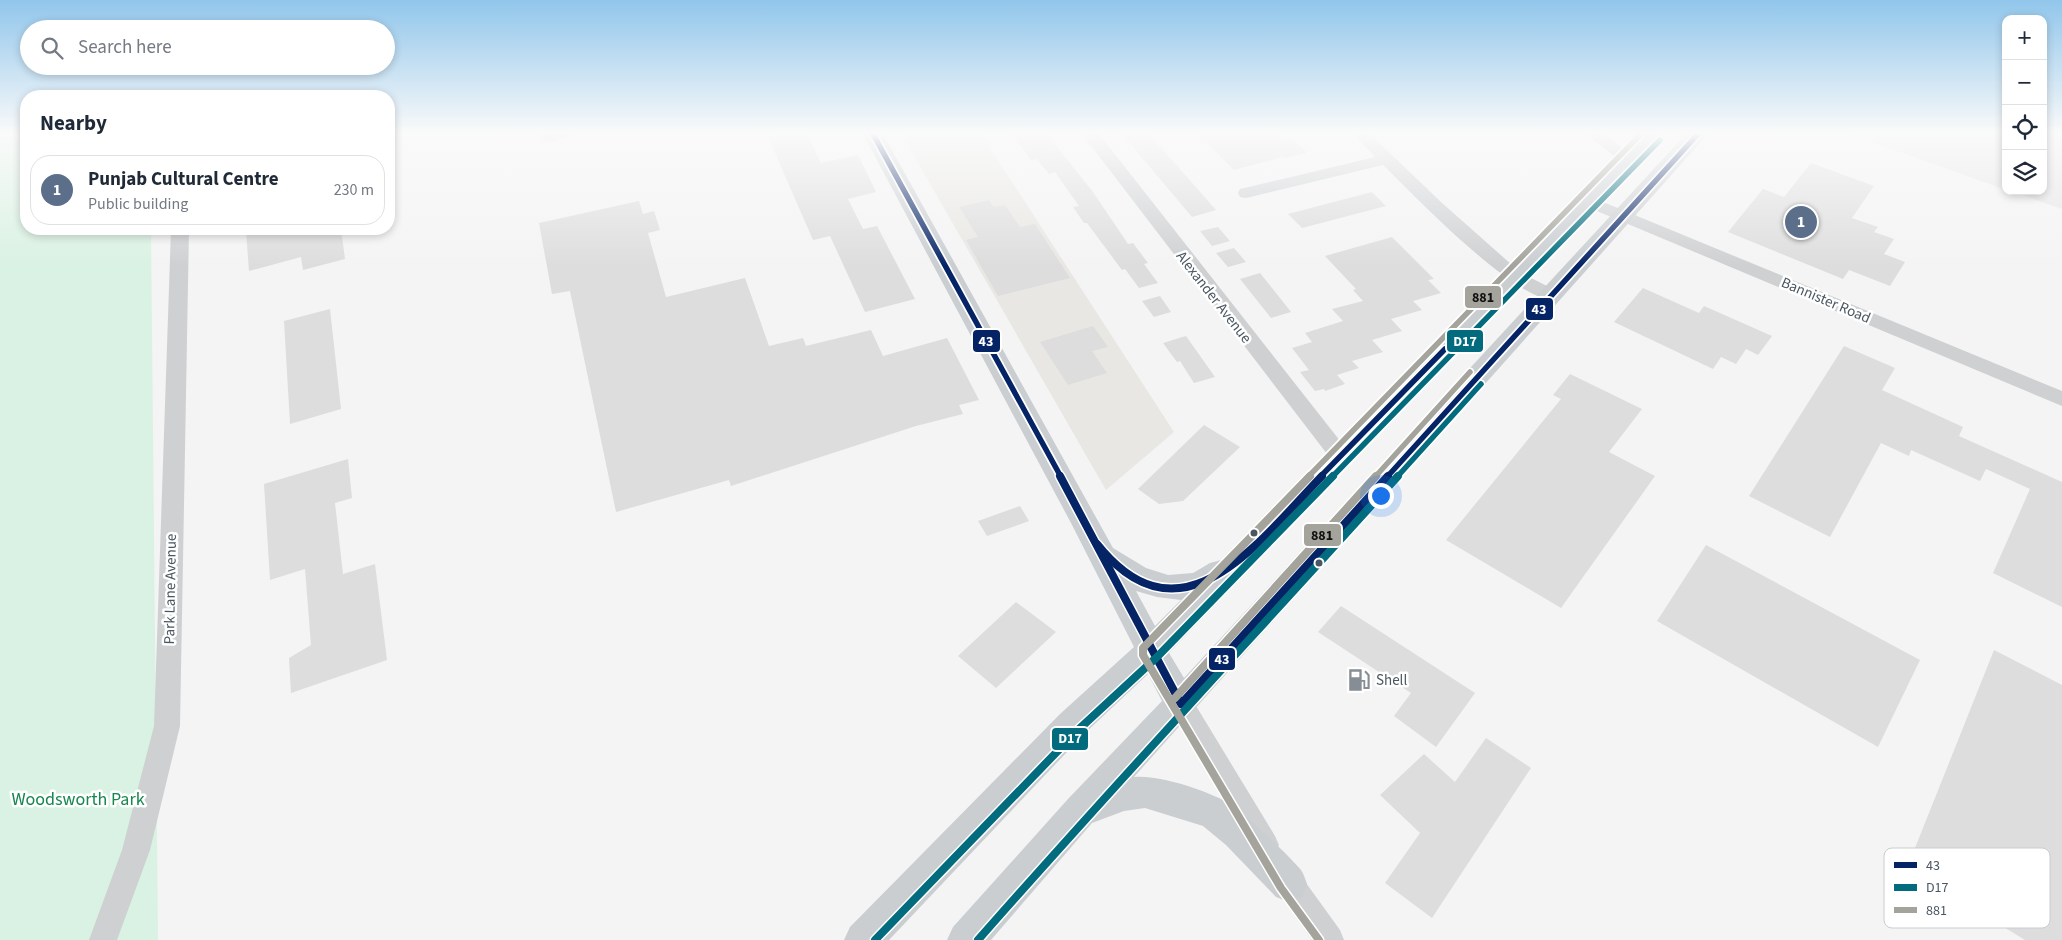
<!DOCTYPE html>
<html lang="en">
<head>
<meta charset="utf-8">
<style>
	body { margin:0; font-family:"Source Sans 3",sans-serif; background:#f2f2f3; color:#1f2937 }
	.controls { position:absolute; right:15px; top:15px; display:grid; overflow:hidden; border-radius:10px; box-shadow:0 2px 8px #0003 }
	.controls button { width:45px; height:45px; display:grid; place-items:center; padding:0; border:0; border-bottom:1px solid #e0e1e3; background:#fff; color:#1f2937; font:25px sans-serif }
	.you { position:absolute; left:1380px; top:495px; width:18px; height:18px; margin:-12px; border:4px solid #fff; border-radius:50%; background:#1a73e8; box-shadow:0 0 0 8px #1a73e833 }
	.badge { display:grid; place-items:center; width:32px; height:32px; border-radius:50%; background:#868d94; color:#fff; font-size:16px; font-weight:700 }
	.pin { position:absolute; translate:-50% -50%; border:2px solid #fff; box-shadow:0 1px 5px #0006 }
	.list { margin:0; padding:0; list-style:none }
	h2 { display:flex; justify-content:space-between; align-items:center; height:65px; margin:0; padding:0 20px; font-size:21px }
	h2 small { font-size:16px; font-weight:400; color:#747a83 }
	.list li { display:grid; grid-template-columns:32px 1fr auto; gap:15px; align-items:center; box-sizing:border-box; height:70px; margin:0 10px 10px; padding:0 10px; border:1px solid #e0e1e3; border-radius:20px }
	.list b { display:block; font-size:19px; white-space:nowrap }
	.list p { margin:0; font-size:16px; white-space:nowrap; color:#747a83 }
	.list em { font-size:16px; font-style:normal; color:#747a83 }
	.icon { flex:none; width:28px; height:28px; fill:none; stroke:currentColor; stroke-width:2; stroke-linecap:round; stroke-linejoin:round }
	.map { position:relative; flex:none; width:2062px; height:940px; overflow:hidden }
	.search { position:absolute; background:#fff; box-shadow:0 2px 8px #0003; left:20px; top:20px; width:375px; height:55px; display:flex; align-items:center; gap:12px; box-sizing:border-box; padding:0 18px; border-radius:28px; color:#747a83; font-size:19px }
	.panel { position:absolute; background:#fff; box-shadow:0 2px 8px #0003; left:20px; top:90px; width:375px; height:145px; border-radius:20px }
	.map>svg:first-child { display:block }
</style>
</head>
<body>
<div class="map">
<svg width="2062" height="940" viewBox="0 0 2062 940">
	<rect width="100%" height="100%" fill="#f4f4f4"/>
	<polygon fill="#e8e7e3" points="907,134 981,134 1174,432 1106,490 902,135"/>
	<g fill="#e6e5e6">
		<polygon points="1850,134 2006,134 2006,190"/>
		<polygon points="2043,134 2062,134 2062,209 2011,191 2043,191"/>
	</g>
	<polygon fill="#d9f2e3" points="0,134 26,134 26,229 151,229 158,940 0,940"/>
	<g fill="#ddddde">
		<polygon points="780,134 807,134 821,163 858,155 876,192 848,199 863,229 877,226 915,299 865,312 830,236 813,240 768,137"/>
		<polygon points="1012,134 1047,134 1093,192 1128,244 1133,243 1148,263 1144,264 1158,283 1139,288 1125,269 1122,270 1087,223 1084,223 1073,207 1079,206 1055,172 1049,174 1037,159 1031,160"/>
		<polygon points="1122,134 1149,134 1216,210 1192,217"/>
		<polygon points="1198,134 1279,134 1280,141 1292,138 1307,153 1285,158 1281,155 1282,157 1234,170"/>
		<polygon points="1811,163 1874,186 1852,218 1878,227 1874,232 1894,239 1884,254 1905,262 1890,286 1849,270 1843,279 1728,232 1763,189 1784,197"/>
		<polygon points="1372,192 1386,206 1302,228 1288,214"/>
		<polygon points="989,200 994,207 1005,205 1020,227 1035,224 1070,278 998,296 966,240 978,237 959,207"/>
		<polygon points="639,201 643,214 654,211 660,230 648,233 666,297 745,278 769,346 803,338 806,346 871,330 883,356 947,338 979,400 959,405 963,414 916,426 731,486 729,480 616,512 570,291 552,294 539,223"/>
		<polygon points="1218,227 1230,241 1212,246 1200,231"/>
		<polygon points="256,229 341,229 345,259 303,270 301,257 249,271 246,231"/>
		<polygon points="1392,237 1434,279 1428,280 1441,293 1413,301 1422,310 1391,319 1402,331 1372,340 1383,352 1352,361 1359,368 1337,375 1345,384 1325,391 1324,389 1315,391 1300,372 1309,370 1292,348 1312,342 1305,333 1343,321 1332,309 1363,301 1353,290 1356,289 1325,256"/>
		<polygon points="1234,248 1246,262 1228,267 1216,253"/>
		<polygon points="1260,273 1284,303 1291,312 1271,318 1240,279"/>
		<polygon points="1643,288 1699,313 1704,306 1772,336 1758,355 1746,349 1736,364 1721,357 1713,369 1614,322"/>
		<polygon points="1160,296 1171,312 1154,317 1142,301"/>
		<polygon points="330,309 341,409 290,424 284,321"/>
		<polygon points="1093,326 1108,347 1092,351 1107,373 1068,385 1040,342"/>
		<polygon points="1186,336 1198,353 1215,377 1194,383 1180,361 1177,362 1163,343"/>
		<polygon points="1844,346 1895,368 1882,390 1963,427 1959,436 2062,482 2062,607 1993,573 2030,489 1986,469 1980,481 1911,450 1909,456 1881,443 1830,537 1749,496"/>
		<polygon points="1570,374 1642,409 1609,452 1655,476 1561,608 1446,540 1561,399 1553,395"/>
		<polygon points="1204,425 1240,447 1183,501 1159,504 1138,489"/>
		<polygon points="348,459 352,498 335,503 343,574 375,564 387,660 291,693 289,658 311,645 305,569 270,580 264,484"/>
		<polygon points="1020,506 1029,521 987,536 978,521"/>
		<polygon points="1706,545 1920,660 1878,747 1657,621"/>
		<polygon points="1016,602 1056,632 996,688 958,656"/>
		<polygon points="1341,606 1475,693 1436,747 1394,716 1411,693 1318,632"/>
		<polygon points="1994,650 2062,685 2062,940 2025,940 1907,868"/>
		<polygon points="1486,738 1531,768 1432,918 1385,883 1420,833 1380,795 1424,754 1455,782"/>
	</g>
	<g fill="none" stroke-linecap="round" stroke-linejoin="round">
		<g fill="#ced0d2" fill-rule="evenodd">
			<polygon points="543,134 570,134 568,137 549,142 543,140 541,137"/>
			<polygon points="1082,134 1099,134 1348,451 1352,457 1348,463 1341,465 1334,463"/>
			<path d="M1353,134h17l71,68 80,71 36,18 2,4 -2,4c-35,10 -147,-108 -174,-134l-137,33 -6,-1 -2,-4 2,-4 135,-32z"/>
			<polygon points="1586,134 1605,134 1638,161 1630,166 1624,164"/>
			<polygon points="1591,197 2062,391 2062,406 1585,206 1583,202 1585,198"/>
			<polygon points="171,229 189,229 180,726 150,850 117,940 89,940 122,850 154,726"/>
			<polygon points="1181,693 1190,696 1275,836 1279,845 1275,854 1265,858 1255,854 1172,712 1168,704 1172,696"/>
			<polygon points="1283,861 1293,865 1340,930 1344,940 1312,940 1273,885 1269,875 1273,865"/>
		</g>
		<path fill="#caced1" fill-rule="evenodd" d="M863,134h20l230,414 33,20 22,7 25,-2 17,-10 11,-3 421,-426h22l-495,519 15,25 502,-544h22l-574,643c24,-3 71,13 93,25 17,10 60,52 74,68 3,4 4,9 6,14l-5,13 -13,5 -13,-5 -50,-52 -23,-19 -58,-18 -21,3 -32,12 -101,117h-44l6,-13 115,-128 94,-98 -14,-27 -64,60 -195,206h-45l6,-13 210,-213 74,-67 -63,-124zM1136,591l21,6 24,3 -26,26z"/>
		<defs>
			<g id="bus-1-far1">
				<polyline points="873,134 1061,477"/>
				<polyline points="1320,477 1445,349"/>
				<polyline points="1387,477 1698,134"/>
			</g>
			<g id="bus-1">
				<polyline points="1060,476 1181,704 1388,476"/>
				<path d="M1097,544c85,107 163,-4 225,-68"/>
			</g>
			<g id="bus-2-far1">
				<polyline points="1332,477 1660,140"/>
				<polyline points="1397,477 1481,384"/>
			</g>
			<g id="bus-2">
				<polyline points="875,940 1078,730 1157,657 1333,476"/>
				<path d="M978,940c138,-157 280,-309 420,-464"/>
			</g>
			<g id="bus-3-far1">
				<polyline points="1308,477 1641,134"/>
				<polyline points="1375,477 1470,372"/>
			</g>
			<g id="bus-3">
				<polyline points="1310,476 1143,648 1143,655 1281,888 1319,940"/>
				<polyline points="1175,698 1376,476"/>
			</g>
		</defs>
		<use href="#bus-1-far1" stroke="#fff" stroke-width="9"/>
		<use href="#bus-1" stroke="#fff" stroke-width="11"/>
		<use href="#bus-2-far1" stroke="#fff" stroke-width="9"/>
		<use href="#bus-2" stroke="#fff" stroke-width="11"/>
		<use href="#bus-3-far1" stroke="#fff" stroke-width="9"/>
		<use href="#bus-3" stroke="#fff" stroke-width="11"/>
		<use href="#bus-1-far1" stroke="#052465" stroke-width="5.5"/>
		<use href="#bus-1" stroke="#052465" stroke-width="8"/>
		<use href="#bus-2-far1" stroke="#026c7e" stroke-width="5.5"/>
		<use href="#bus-2" stroke="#026c7e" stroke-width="8"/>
		<use href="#bus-3-far1" stroke="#a4a39c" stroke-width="5.5"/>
		<use href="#bus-3" stroke="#a4a39c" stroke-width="8"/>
	</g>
	<linearGradient id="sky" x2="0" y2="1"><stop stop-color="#91c6eb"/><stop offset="0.5" stop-color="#fafafa"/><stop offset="1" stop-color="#fafafa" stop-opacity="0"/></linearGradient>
	<rect width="2062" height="266" fill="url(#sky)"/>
	<defs>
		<symbol id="fuel-bare" viewBox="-9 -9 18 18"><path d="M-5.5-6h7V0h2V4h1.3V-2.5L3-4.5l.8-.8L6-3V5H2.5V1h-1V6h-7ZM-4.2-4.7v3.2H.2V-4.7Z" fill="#868d94" stroke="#fff" stroke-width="2.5" paint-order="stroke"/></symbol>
	</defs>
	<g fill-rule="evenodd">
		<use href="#fuel-bare" x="1343" y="664" width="32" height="32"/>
	</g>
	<g fill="#4a5661" stroke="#fff" stroke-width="2">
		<circle cx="1254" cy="533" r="4.5"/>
		<circle cx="1319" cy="563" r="4.5"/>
	</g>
	<g text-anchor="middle" stroke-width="5" stroke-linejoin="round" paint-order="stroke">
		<g font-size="15" fill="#4a5661" stroke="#fff">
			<text transform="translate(1214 297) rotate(52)" y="5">Alexander Avenue</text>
			<text transform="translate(1826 300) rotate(23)" y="5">Bannister Road</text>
			<text transform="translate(170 589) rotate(-89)" y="5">Park Lane Avenue</text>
		</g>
		<g font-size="15" fill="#4a5661" stroke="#fff" text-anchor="start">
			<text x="1376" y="685">Shell</text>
		</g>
		<g font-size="18" fill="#17864f" stroke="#fff">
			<text x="78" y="805">Woodsworth Park</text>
		</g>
	</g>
	<rect x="1884" y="848" width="166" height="80" rx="8" fill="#fff" stroke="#c9ccd0" stroke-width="1"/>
	<rect x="1894" y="862" width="23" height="6" fill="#052465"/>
	<rect x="1894" y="884" width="23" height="7" fill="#026c7e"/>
	<rect x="1894" y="907" width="23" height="6" fill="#a4a39c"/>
	<g font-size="14" fill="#4a5661">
		<text x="1926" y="870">43</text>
		<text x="1926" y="892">D17</text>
		<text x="1926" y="915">881</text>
	</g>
	<g stroke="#fff" stroke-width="2">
		<rect x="1464" y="285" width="38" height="24" rx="5" fill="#a4a39c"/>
		<rect x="1525" y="297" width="29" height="24" rx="5" fill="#052465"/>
		<rect x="1446" y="329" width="38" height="24" rx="5" fill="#026c7e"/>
		<rect x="972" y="329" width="29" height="24" rx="5" fill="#052465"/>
		<rect x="1303" y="523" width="39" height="24" rx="5" fill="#a4a39c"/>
		<rect x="1208" y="647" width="28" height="24" rx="5" fill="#052465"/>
		<rect x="1051" y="727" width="38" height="24" rx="5" fill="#026c7e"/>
	</g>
	<g font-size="14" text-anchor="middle" font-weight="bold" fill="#fff">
		<text x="1539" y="314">43</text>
		<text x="1465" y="346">D17</text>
		<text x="986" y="346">43</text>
		<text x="1222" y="664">43</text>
		<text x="1070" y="743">D17</text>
	</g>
	<g font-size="14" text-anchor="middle" font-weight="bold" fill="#111">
		<text x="1483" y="302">881</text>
		<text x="1322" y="540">881</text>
	</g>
</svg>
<div class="controls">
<button>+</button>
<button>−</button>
<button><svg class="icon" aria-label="locate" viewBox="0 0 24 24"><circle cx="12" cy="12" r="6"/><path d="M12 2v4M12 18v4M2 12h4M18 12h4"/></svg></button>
<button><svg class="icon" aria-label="layers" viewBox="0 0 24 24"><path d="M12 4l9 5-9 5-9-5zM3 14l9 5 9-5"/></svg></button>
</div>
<div class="you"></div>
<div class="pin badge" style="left:1801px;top:222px;background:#5c6f8a">1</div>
<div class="search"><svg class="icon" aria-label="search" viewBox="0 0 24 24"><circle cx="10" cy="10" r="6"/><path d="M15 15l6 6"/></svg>Search here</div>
<section class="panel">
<h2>Nearby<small></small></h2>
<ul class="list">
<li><span class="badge" style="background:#5c6f8a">1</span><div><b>Punjab Cultural Centre</b><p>Public building</p></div><em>230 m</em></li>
</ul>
</section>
</div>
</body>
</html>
